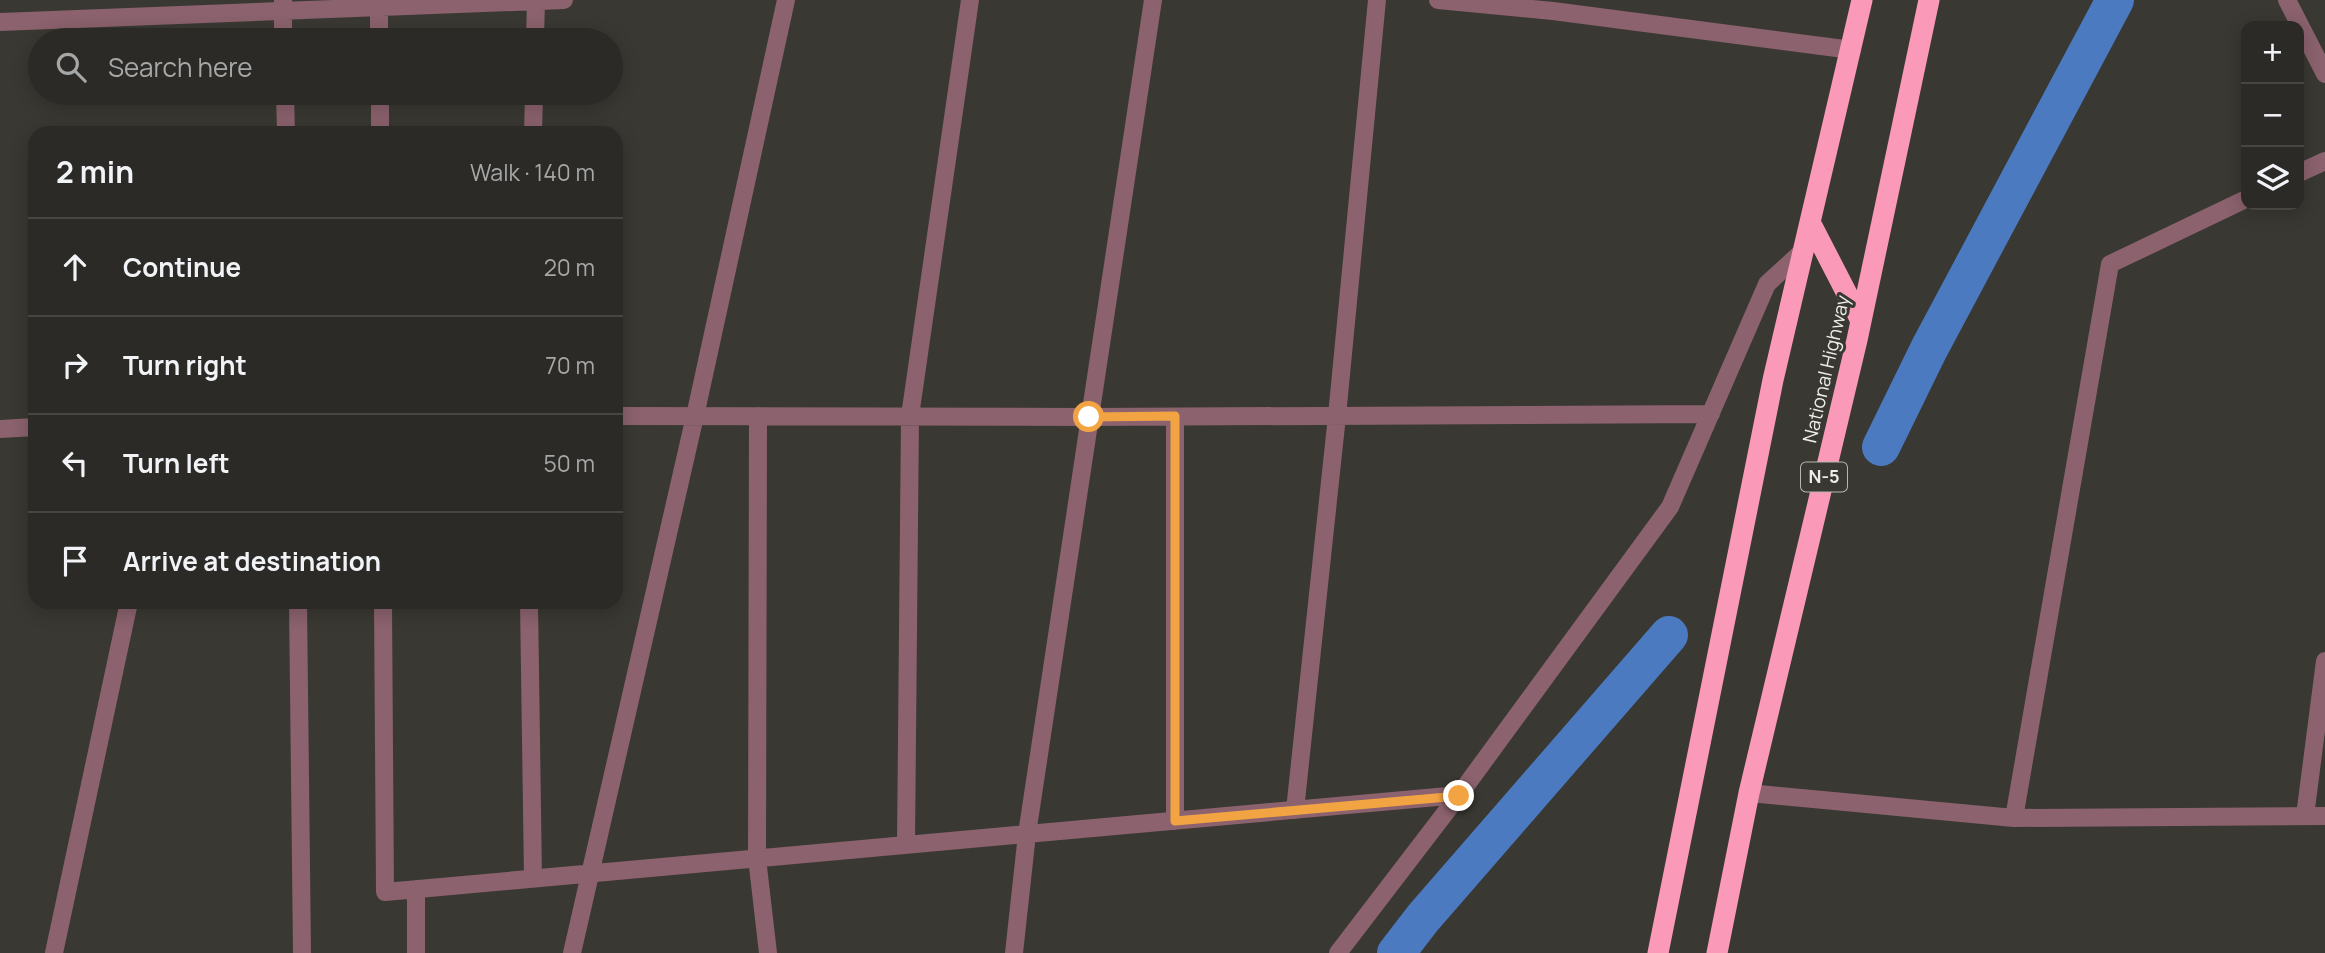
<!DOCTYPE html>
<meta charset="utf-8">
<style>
:root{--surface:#2b2a26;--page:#373632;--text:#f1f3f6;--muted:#a6a7a7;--line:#474643}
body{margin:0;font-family:Manrope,sans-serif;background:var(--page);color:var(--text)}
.controls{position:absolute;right:21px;top:21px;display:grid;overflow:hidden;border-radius:14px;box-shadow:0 4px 18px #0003}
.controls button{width:63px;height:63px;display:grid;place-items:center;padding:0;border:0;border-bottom:2px solid var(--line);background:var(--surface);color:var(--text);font:35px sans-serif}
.stop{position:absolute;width:21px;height:21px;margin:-16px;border:5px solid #f3a442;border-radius:50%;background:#fff}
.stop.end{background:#f3a442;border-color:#fff;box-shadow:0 2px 7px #0008}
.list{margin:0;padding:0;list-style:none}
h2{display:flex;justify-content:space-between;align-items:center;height:91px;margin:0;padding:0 28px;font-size:30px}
h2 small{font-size:23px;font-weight:400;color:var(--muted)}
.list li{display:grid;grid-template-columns:46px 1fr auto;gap:21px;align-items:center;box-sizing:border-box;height:98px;padding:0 28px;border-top:2px solid var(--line)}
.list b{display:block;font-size:26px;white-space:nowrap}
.list em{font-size:23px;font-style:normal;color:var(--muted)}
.icon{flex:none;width:38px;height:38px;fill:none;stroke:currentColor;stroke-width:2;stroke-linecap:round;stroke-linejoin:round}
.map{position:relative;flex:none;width:2325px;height:953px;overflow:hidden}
.search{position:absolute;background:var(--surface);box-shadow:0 4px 18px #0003;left:28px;top:28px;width:595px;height:77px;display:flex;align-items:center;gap:18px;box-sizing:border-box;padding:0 24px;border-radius:38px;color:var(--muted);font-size:26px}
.panel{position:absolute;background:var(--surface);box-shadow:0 4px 18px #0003;left:28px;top:126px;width:595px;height:483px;border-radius:21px}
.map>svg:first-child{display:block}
</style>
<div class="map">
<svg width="2325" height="953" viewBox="0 0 2325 953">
<rect width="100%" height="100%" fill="#393832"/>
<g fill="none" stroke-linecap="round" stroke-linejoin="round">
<path stroke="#4b7ac1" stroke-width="38" d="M 1881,447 L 1929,349 L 2115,0
M 1396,953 L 1423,918 L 1669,635"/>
<path stroke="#8b626e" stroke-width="18" d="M 283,0 L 283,40
M 379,0 L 379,40
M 1438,0 L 1553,11 L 1852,50
M 2287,0 L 2325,74
M 0,22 L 564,0
M 535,40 L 536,0
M 285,93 L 286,133
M 380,93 L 380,133
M 533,133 L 534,93
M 2299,173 L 2325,161
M 616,416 L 1089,417 L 1711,414
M 758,416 L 757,858 L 768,953
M 0,429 L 35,427
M 298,602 L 302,953
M 383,602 L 385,892 L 1459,795
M 529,602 L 533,878
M 1749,793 L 2014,818 L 2110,264 L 2246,199
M 1295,810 L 1337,416 L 1377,0
M 2305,816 L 2325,661
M 2014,818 L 2325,816
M 1175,821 L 1175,417
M 906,845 L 910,416 L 970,0
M 54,953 L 129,602
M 416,953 L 416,889
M 572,953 L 695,416 L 786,0
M 1014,953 L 1027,834 L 1153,0
M 1338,953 L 1459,795 L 1670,507 L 1767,284 L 1804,250"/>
<path stroke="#fb99b8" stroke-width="21" d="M 1810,222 L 1861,321
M 1658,953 L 1773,380 L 1862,0
M 1717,953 L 1749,793 L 1857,340 L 1929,0"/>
</g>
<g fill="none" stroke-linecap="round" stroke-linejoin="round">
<path stroke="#f3a442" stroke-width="9" d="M 1089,417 L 1175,416 L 1175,821 L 1459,796"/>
</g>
<g text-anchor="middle" stroke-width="6" stroke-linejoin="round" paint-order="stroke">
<rect fill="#393832" stroke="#b7b7b2" stroke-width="2" x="1801" y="462.5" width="46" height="29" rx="5"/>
<g font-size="18" font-weight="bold" fill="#edede9">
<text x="1824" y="483">N-5</text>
</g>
<g font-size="19" fill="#edede9" stroke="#393832">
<text transform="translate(1826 369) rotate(-77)" y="7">National Highway</text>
</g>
</g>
</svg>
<div class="controls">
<button>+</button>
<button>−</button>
<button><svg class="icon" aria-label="layers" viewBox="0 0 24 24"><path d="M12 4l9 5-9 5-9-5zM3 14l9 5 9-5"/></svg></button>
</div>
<div class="stop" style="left:1089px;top:417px"></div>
<div class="stop end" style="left:1459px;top:796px"></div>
<div class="search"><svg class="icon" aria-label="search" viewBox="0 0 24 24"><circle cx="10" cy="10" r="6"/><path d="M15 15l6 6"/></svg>Search here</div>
<section class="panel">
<h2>2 min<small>Walk · 140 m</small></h2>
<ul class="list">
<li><svg class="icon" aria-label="ahead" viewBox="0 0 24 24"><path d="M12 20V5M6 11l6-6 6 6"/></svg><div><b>Continue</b></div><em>20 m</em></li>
<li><svg class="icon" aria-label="right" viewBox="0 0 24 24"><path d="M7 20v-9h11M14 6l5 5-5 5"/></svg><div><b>Turn right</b></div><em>70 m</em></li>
<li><svg class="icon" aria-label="left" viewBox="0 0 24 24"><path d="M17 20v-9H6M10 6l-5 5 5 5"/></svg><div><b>Turn left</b></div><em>50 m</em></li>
<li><svg class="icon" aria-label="arrive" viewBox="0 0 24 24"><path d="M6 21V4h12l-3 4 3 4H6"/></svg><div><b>Arrive at destination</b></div></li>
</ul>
</section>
</div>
